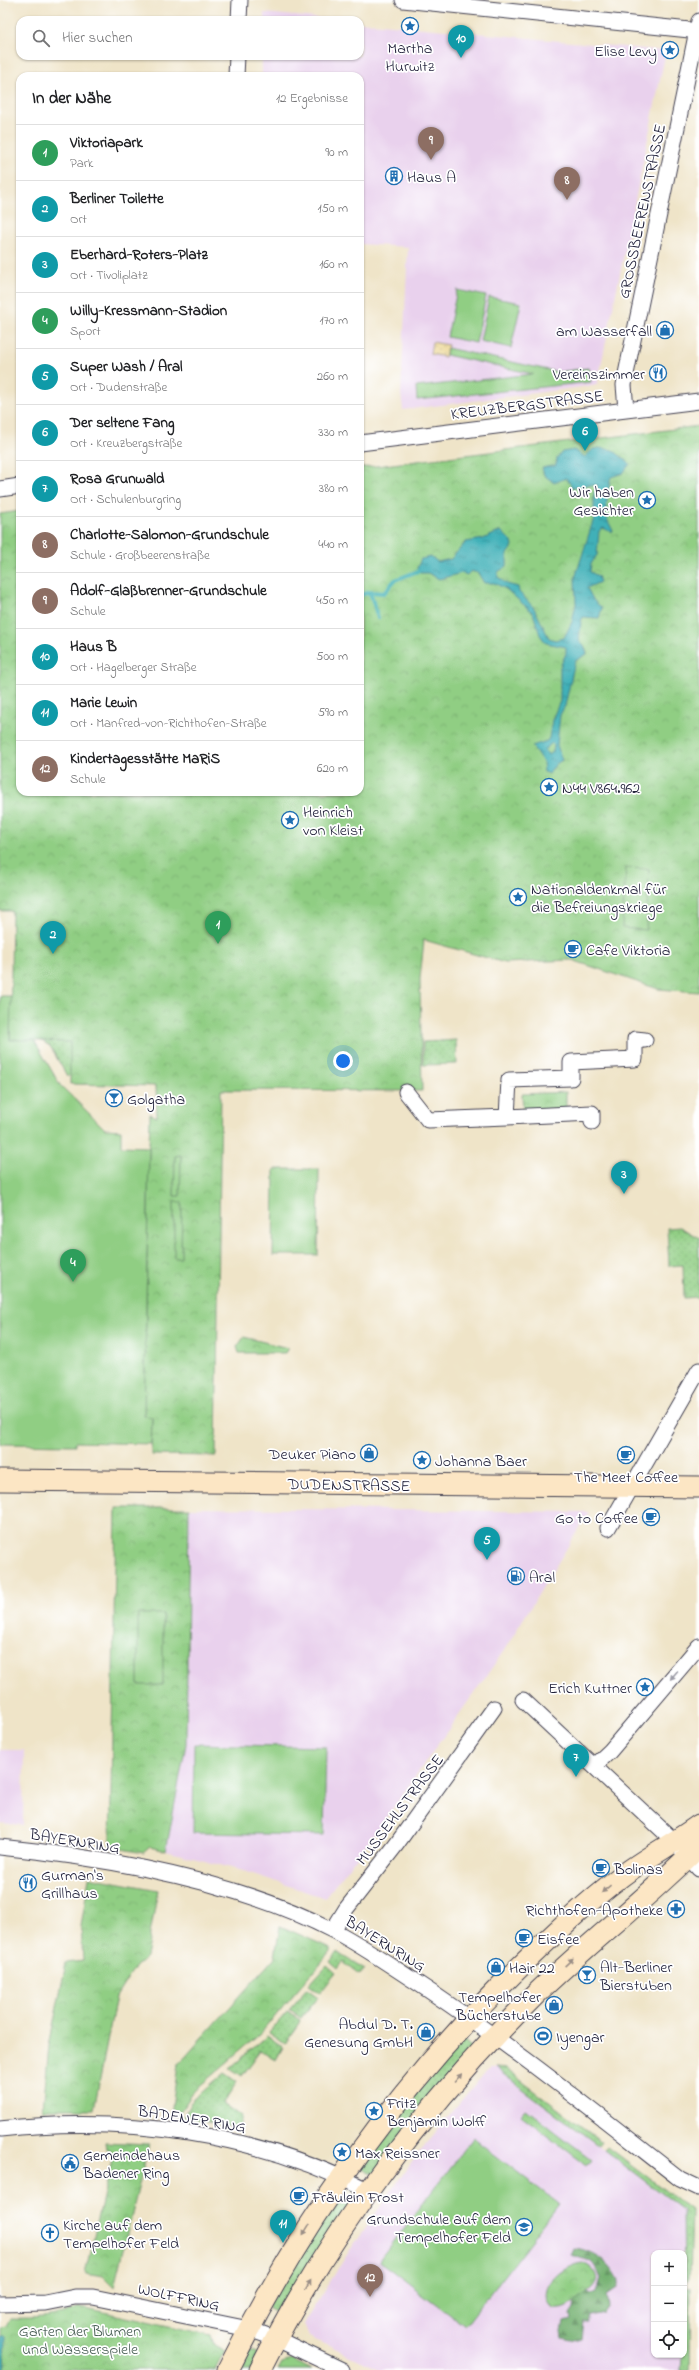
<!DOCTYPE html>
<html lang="de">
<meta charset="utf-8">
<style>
:root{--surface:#fff;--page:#f2f2f2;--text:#202124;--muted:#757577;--line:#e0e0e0;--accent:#111827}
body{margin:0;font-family:"Indie Flower",sans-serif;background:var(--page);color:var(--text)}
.controls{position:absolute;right:12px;bottom:12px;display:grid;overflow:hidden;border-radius:8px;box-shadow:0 1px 3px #0004}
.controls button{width:36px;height:36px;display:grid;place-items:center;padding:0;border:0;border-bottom:1px solid var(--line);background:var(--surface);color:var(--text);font:20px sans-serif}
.you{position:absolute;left:343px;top:1061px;width:14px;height:14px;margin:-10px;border:3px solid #fff;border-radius:50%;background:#1a73e8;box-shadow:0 0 0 6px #1a73e833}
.badge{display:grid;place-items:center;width:26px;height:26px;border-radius:50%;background:var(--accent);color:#fff;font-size:13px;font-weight:700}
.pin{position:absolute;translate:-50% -33px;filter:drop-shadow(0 1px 2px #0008)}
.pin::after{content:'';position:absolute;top:21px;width:14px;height:12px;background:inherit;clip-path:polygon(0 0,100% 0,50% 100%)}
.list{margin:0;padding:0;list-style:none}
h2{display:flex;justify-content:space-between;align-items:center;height:52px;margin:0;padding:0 16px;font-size:17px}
h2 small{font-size:13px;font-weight:400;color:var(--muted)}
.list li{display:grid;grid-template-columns:26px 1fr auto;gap:12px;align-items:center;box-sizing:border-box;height:56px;padding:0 16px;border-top:1px solid var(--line)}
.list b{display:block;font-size:15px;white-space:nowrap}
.list p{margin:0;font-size:13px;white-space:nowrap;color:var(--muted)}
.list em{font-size:13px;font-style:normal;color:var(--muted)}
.icon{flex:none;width:22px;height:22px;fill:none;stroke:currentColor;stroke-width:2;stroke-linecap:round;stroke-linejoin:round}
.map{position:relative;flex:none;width:699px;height:2370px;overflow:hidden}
.search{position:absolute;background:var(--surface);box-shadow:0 1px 3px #0004;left:16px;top:16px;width:348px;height:44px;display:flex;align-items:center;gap:10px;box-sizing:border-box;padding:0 14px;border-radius:12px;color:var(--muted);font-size:15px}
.panel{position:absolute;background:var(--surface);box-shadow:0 1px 3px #0004;left:16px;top:72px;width:348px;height:724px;border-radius:12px}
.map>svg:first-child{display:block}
</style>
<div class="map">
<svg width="699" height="2370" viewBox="0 0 699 2370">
<defs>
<pattern id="grass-dots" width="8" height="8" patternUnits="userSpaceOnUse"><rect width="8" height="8" fill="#90ce83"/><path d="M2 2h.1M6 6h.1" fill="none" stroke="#7cb172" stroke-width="1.8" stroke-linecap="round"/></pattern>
<pattern id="forest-firs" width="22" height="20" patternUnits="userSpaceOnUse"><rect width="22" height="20" fill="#74b171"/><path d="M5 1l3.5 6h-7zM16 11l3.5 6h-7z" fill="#5f905e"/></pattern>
<pattern id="sand-dots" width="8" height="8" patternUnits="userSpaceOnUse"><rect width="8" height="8" fill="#eeda9e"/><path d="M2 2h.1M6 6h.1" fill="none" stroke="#ccbb89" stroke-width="1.8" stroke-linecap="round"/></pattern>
<pattern id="park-crowns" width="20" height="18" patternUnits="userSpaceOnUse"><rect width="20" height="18" fill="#90ce83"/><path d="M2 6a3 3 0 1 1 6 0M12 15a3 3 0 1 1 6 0" fill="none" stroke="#7cb172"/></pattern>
<pattern id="water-ripples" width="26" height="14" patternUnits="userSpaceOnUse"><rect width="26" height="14" fill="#3fb0b8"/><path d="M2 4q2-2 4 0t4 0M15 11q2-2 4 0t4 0" fill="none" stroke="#348f97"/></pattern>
</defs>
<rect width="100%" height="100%" fill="#fff"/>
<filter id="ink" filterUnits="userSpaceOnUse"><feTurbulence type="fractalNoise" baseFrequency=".025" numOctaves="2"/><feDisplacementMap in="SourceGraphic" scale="8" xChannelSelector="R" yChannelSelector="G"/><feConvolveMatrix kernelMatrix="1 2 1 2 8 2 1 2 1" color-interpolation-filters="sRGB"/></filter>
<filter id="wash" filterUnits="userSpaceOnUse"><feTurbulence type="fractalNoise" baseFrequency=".012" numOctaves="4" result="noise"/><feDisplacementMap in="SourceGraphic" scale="16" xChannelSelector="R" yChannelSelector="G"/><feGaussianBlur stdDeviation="0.9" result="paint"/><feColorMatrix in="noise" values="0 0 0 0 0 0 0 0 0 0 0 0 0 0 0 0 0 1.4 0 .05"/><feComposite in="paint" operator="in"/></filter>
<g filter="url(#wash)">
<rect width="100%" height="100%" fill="#efe4c8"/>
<path fill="#e9d1ed" d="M 264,13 L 316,18 L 340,20 L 264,20 Z
M 360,22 L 666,51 L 597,385 L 403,410 L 401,394 L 408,247 L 360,244 L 360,76 L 262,76 L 262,56 L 360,56 Z
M 189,1508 L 589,1512 L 503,1652 L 379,1828 L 325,1898 L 247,1872 L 166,1851 L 186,1744 Z
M 0,1750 L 24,1750 L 23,1825 L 0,1823 Z
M 489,2068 L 495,2068 L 683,2210 L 683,2253 L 654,2253 L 654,2355 L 682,2355 L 681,2370 L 380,2370 L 309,2337 L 304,2323 L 350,2250 L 415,2157 Z"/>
<path fill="url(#grass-dots)" stroke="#59785f" d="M 37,1025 L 73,1043 L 73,1075 L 67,1076 L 50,1046 L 40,1040 Z
M 456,1040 L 457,1064 L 423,1065 L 423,1042 Z
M 680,1227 L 699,1238 L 699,1297 L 684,1298 L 683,1265 L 669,1266 L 667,1228 Z
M 337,1952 L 365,1969 L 360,1975 L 343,1962 L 338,1969 L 330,1962 Z
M 327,1965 L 336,1973 L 320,1993 L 309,1985 Z
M 307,1989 L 318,1997 L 301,2018 L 289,2010 Z
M 287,2012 L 300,2020 L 300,2023 L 285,2044 L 269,2033 Z
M 267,2036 L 283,2047 L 276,2060 L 261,2050 L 242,2076 L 230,2068 Z
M 461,2038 L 474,2050 L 373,2175 L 358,2165 Z
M 495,2068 L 506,2069 L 515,2076 L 602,2142 L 599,2146 Z
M 224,2073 L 237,2082 L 223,2103 L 241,2116 L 238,2128 L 183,2117 L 191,2102 Z
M 608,2147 L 691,2210 L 689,2281 L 684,2281 L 683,2210 L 605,2151 Z
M 337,2194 L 352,2204 L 283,2316 L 267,2307 Z
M 684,2287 L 691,2288 L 690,2370 L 681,2370 L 682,2355 L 684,2355 Z
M 246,2348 L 260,2355 L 252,2370 L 234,2370 Z"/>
<path fill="url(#forest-firs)" stroke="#4b6a56" d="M 574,2248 C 594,2250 610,2263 619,2281 L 617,2289 L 607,2296 L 609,2306 L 604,2313 L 591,2316 L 589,2323 L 584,2323 L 582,2338 L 571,2341 L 563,2339 L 562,2332 L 564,2322 L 571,2320 L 570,2314 L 574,2308 L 575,2298 L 583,2292 L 591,2294 L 596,2292 L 600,2278 C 592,2256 589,2262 571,2255 Z"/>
<path fill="url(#sand-dots)" stroke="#887e6c" d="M 432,342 L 448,345 L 445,357 L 430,354 Z"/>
<path fill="url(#park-crowns)" stroke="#59785f" d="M 699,426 L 699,992 L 658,989 L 572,960 L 505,963 L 424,940 L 420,979 L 422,1091 L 221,1090 L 216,1456 L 151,1455 L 152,1417 L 144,1417 L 149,1147 L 150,1114 L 157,1117 L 156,1086 L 70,1084 L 70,1042 L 10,1040 L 12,911 L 0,911 L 0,514 L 20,511 L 20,792 L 360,792 L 360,468 Z
M 566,1092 L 566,1110 L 523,1112 L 522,1094 Z
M 244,1337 L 288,1348 L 285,1353 L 239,1353 L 237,1347 Z
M 116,1508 L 189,1508 L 186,1744 L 166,1851 L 151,1847 L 144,1853 L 110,1847 Z
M 89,1877 L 158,1890 L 146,1957 L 131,1973 L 116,1997 L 94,2109 L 43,2109 L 49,2046 L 66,1963 L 83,1961 L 81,1926 Z
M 280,1926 L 330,1948 L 330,1952 L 260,2034 L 195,2090 L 177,2116 L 171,2115 L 178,2065 L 275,1957 Z
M 105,2142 L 149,2144 L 114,2287 L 103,2276 L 85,2273 L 113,2155 L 111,2150 L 106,2149 Z
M 583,2263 C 602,2272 600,2284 584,2294 C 573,2301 567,2310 553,2308 C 532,2290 564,2264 583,2263 Z
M 80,2307 L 211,2335 L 214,2345 L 225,2351 L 215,2370 L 0,2370 L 0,2327 L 6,2326 L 10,2318 C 35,2319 56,2317 80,2307 Z
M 292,2360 L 312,2370 L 278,2370 L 282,2363 Z"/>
<path fill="#90ce83" stroke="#59785f" d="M 457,290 L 486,296 L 476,343 L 447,337 Z
M 489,297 L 521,303 L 511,348 L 480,341 Z
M 447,348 L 558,372 L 589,368 L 591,382 L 417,400 L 416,387 L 533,374 L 446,355 Z
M 626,868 L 649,869 L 646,930 L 622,928 Z
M 0,996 L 11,996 L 10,1040 L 34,1040 L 60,1085 L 105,1129 L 121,1130 L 121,1146 L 149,1147 L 144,1416 L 152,1417 L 151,1444 L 75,1442 L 75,1445 L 0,1444 Z
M 181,1155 L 180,1196 L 174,1196 L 175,1156 Z
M 274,1169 L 319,1169 L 318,1255 L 273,1255 Z
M 174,1202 L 182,1202 L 181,1258 L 174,1258 Z
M 138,1614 L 163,1614 L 163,1685 L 138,1685 Z
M 194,1744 L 326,1747 L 324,1835 L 193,1833 Z
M 526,2109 L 591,2159 L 586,2165 L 521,2115 Z
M 473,2138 L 559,2204 L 465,2326 L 379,2261 Z"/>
<path fill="url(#water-ripples)" stroke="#30697a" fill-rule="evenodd" d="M 599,448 L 613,450 L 630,464 L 623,473 L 611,477 L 610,480 L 605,515 L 613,531 L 611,532 L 603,528 L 599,531 L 597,555 L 591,564 L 590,572 L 598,576 L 600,582 L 587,588 L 594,601 L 602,608 L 599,618 L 583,617 L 581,621 L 579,641 L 584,645 L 587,654 L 575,661 L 565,706 L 560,715 L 557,745 L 562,760 L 556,764 L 548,774 L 544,772 L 543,762 L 532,746 L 547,741 L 549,738 L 552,720 L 560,701 L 560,667 L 566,653 L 566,647 L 546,643 L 540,635 L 533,613 L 506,589 L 494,583 L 484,583 L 478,573 L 471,571 L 467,575 L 462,573 L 439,579 L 428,573 L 420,573 L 417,568 L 421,559 L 431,557 L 438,562 L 451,559 L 466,542 L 483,539 L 501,531 L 512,542 L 513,546 L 507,554 L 507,566 L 498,572 L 498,577 L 507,584 L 518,587 L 519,592 L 534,608 L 549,638 L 555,640 L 564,638 L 572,622 L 576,604 L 575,578 L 594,518 L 594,493 L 598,485 L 587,485 L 573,488 L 566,478 L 554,483 L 544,475 L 542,468 L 556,465 L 557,458 L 562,452 L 574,450 L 585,457 L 593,449 ZM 552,743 L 554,745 L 553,752 L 549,755 L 544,750 Z
M 0,2337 L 5,2337 L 4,2370 L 0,2370 Z"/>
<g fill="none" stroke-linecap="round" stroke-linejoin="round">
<path stroke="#3fb0b8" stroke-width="4" d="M 370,592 L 378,618
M 360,595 L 370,592 L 384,593 L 395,580 L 418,571"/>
</g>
</g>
<g filter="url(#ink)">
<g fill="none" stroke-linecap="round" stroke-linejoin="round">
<g stroke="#413f50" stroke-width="17">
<path id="street" d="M 403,0 L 699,31
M 239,20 L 240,0
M 236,76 L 237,56
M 626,410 L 624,385 L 626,374 L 699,21
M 360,443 L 699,401
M 0,489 L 20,486
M 406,1092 L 428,1120 L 507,1117
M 592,1122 L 592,1113 L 507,1117 L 509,1080 L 571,1078 L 571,1062 L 635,1059 L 635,1039 L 645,1040
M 608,1528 L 699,1370
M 523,1700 L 674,1841 L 699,1869
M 594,1766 L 610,1751 L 699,1646
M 0,1847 C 107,1858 238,1881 334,1931 C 361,1945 387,1963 413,1980 C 506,2041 593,2111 680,2179 L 699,2188
M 333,1930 L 346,1909 L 396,1845 L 494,1708
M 0,2129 C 125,2115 257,2133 369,2191
M 0,2304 L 45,2303 L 75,2297 L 93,2297 L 249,2329 L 277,2339 L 342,2370"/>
</g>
<g stroke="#413f50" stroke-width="23">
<path id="secondary" d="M 0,1480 L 699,1487
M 228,2370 C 304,2217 405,2077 529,1958 C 558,1930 587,1902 619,1878 C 645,1858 673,1844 699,1825
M 260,2370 C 329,2232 426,2103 535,1995 C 588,1943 647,1899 699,1846"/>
</g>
<use href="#street" stroke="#fff" stroke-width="15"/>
<use href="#secondary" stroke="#fce6c4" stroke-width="21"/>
</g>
<defs><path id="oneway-solid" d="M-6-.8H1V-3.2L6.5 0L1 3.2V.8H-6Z"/></defs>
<use fill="#9c9ca7" href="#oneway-solid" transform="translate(674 1675) rotate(130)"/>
<g fill="#9a8e86">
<use href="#oneway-solid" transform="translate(606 1889) rotate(140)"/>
<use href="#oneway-solid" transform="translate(569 1962) rotate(-43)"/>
<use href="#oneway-solid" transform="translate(458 2078) rotate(-49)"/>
<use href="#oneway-solid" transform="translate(306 2230) rotate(122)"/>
<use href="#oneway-solid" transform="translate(308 2285) rotate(-59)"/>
</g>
</g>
<defs>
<g id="sight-ring" transform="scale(0.9)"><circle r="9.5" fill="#fff" stroke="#1f6fb2" stroke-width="1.5"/><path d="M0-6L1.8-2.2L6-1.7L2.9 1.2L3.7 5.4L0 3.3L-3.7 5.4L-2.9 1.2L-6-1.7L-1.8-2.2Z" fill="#1f6fb2"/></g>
<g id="building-ring" transform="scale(0.9)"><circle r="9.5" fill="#fff" stroke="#1f6fb2" stroke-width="1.5"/><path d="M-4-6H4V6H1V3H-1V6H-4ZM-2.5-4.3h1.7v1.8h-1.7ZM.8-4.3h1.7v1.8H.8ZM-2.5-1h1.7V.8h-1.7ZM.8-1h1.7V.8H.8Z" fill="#1f6fb2"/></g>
<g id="shop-ring" transform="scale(0.9)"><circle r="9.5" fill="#fff" stroke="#1f6fb2" stroke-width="1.5"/><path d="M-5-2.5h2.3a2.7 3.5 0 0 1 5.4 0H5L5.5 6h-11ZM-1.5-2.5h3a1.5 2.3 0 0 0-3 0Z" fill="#1f6fb2"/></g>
<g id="restaurant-ring" transform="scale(0.9)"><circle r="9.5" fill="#fff" stroke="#1f6fb2" stroke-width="1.5"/><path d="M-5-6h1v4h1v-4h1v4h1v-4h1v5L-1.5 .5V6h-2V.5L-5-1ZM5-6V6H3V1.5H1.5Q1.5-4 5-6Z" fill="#1f6fb2"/></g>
<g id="cafe-ring" transform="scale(0.9)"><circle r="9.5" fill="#fff" stroke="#1f6fb2" stroke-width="1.5"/><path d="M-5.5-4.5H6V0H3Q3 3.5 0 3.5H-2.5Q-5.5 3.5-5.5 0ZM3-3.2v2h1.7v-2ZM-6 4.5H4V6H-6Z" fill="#1f6fb2"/></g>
<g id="bar-ring" transform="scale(0.9)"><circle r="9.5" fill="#fff" stroke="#1f6fb2" stroke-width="1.5"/><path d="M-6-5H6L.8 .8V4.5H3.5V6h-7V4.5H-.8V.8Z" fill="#1f6fb2"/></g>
<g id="fuel-ring" transform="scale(0.9)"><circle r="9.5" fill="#fff" stroke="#1f6fb2" stroke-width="1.5"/><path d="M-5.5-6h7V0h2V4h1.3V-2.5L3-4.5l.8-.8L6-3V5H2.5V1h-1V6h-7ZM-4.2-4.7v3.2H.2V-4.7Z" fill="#1f6fb2"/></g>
<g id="pharmacy-ring" transform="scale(0.9)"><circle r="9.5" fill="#fff" stroke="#1f6fb2" stroke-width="1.5"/><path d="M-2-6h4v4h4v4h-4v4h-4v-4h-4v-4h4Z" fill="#1f6fb2"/></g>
<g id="stadium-ring" transform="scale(0.9)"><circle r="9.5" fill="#fff" stroke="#1f6fb2" stroke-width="1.5"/><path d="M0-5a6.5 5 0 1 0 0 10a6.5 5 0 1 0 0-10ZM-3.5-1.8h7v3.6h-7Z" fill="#1f6fb2"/></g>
<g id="civic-ring" transform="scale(0.9)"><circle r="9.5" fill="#fff" stroke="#1f6fb2" stroke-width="1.5"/><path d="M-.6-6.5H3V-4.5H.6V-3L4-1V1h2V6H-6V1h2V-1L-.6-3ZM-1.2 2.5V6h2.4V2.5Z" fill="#1f6fb2"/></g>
<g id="school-ring" transform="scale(0.9)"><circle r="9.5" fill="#fff" stroke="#1f6fb2" stroke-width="1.5"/><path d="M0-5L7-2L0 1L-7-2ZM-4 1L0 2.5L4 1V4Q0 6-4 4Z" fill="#1f6fb2"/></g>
<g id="church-ring" transform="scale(0.9)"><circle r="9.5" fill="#fff" stroke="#1f6fb2" stroke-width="1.5"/><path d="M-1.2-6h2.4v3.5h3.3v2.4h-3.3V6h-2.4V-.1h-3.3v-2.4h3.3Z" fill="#1f6fb2"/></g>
</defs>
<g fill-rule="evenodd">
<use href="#sight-ring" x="410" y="26"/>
<use href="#sight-ring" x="670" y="50"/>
<use href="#building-ring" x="394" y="176"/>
<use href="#shop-ring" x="665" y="330"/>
<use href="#restaurant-ring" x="658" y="373"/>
<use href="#sight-ring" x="647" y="500"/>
<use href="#sight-ring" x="549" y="787"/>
<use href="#sight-ring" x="290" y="820"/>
<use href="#sight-ring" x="518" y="897"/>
<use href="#cafe-ring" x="573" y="949"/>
<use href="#bar-ring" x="114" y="1098"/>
<use href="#shop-ring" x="369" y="1453"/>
<use href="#cafe-ring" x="626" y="1455"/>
<use href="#sight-ring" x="422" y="1460"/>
<use href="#cafe-ring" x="651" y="1517"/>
<use href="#fuel-ring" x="516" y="1576"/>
<use href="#sight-ring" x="645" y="1687"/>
<use href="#cafe-ring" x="601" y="1868"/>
<use href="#restaurant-ring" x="28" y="1883"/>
<use href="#pharmacy-ring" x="676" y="1909"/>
<use href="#cafe-ring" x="524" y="1938"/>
<use href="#shop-ring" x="496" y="1967"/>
<use href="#bar-ring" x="587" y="1975"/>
<use href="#shop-ring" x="554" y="2005"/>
<use href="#shop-ring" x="426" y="2032"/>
<use href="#stadium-ring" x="543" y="2036"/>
<use href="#sight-ring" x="374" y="2111"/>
<use href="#sight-ring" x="342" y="2152"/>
<use href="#civic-ring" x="70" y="2163"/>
<use href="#cafe-ring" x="299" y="2196"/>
<use href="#school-ring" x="524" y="2227"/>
<use href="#church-ring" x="50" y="2233"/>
</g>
<g text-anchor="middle" stroke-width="3.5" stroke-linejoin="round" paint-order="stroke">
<g font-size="16" fill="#22223b" stroke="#fff" text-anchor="start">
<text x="410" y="53" text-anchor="middle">Martha<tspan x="410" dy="18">Hurwitz</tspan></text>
<text x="657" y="56" text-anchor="end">Elise Levy</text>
<text x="407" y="182">Haus A</text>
<text x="652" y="336" text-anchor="end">am Wasserfall</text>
<text x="645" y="379" text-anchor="end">Vereinszimmer</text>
<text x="634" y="497" text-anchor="end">Wir haben<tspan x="634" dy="18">Gesichter</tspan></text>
<text x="562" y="793">N44 V864.962</text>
<text x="303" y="817">Heinrich<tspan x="303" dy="18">von Kleist</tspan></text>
<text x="531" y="894">Nationaldenkmal für<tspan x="531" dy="18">die Befreiungskriege</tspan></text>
<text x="586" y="955">Cafe Viktoria</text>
<text x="127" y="1104">Golgatha</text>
<text x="356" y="1459" text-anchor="end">Deuker Piano</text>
<text x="435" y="1466">Johanna Baer</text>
<text x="626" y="1482" text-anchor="middle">The Meet Coffee</text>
<text x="638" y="1523" text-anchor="end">Go to Coffee</text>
<text x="529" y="1582">Aral</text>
<text x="632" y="1693" text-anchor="end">Erich Kuttner</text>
<text x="614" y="1874">Bolinas</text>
<text x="41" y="1880">Gurman's<tspan x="41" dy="18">Grillhaus</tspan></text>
<text x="663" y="1915" text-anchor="end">Richthofen-Apotheke</text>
<text x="537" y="1944">Eisfee</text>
<text x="600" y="1972">Alt-Berliner<tspan x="600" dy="18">Bierstuben</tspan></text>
<text x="509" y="1973">Hair 22</text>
<text x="541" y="2002" text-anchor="end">Tempelhofer<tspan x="541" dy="18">Bücherstube</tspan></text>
<text x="413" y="2029" text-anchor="end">Abdul D. T.<tspan x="413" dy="18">Genesung GmbH</tspan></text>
<text x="556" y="2042">Iyengar</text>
<text x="387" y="2108">Fritz<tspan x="387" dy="18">Benjamin Wolff</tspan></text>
<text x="355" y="2158">Max Reissner</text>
<text x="83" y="2160">Gemeindehaus<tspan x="83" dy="18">Badener Ring</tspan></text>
<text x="312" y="2202">Fräulein Frost</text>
<text x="511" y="2224" text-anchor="end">Grundschule auf dem<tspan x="511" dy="18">Tempelhofer Feld</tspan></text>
<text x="63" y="2230">Kirche auf dem<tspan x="63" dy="18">Tempelhofer Feld</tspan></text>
</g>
<g font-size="16" fill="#22223b" stroke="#fff">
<text transform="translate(641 211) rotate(-78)" y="6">GROSSBEERENSTRASSE</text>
<text transform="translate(527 404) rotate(-7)" y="6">KREUZBERGSTRASSE</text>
<text transform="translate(349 1484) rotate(1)" y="6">DUDENSTRASSE</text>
<text transform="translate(399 1809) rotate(-53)" y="6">MUSSEHLSTRASSE</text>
<text transform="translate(75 1840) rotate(9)" y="6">BAYERNRING</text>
<text transform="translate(386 1943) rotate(32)" y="6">BAYERNRING</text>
<text transform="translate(192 2118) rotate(9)" y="6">BADENER RING</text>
<text transform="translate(179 2296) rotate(12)" y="6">WOLFFRING</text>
</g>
<g font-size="16" fill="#485e54" stroke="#fff">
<text x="80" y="2336">Garten der Blumen<tspan x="80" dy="18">und Wasserspiele</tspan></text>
</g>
</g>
</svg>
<div class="controls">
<button>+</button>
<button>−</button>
<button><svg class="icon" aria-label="locate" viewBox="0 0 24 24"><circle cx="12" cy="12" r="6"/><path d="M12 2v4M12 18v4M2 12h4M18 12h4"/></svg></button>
</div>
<div class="you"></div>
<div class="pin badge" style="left:218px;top:944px;background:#2e9e5b">1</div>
<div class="pin badge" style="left:53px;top:954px;background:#0f9aa8">2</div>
<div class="pin badge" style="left:624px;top:1194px;background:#0f9aa8">3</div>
<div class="pin badge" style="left:73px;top:1282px;background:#2e9e5b">4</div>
<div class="pin badge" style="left:487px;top:1560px;background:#0f9aa8">5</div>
<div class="pin badge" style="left:585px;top:451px;background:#0f9aa8">6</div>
<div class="pin badge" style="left:576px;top:1777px;background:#0f9aa8">7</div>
<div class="pin badge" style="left:567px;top:200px;background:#8d6e63">8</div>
<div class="pin badge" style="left:431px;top:160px;background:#8d6e63">9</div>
<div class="pin badge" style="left:461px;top:58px;background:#0f9aa8">10</div>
<div class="pin badge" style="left:283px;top:2243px;background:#0f9aa8">11</div>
<div class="pin badge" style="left:370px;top:2297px;background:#8d6e63">12</div>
<div class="search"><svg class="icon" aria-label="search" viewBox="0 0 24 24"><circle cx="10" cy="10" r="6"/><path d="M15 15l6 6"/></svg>Hier suchen</div>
<section class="panel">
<h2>In der Nähe<small>12 Ergebnisse</small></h2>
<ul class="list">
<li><span class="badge" style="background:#2e9e5b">1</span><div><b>Viktoriapark</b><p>Park</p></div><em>90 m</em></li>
<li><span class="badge" style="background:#0f9aa8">2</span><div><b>Berliner Toilette</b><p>Ort</p></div><em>150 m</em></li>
<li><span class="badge" style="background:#0f9aa8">3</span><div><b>Eberhard-Roters-Platz</b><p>Ort · Tivoliplatz</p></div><em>160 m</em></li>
<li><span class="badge" style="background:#2e9e5b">4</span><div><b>Willy-Kressmann-Stadion</b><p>Sport</p></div><em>170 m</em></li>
<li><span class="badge" style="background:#0f9aa8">5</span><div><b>Super Wash / Aral</b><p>Ort · Dudenstraße</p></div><em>260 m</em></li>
<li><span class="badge" style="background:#0f9aa8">6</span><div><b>Der seltene Fang</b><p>Ort · Kreuzbergstraße</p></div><em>330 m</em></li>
<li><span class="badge" style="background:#0f9aa8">7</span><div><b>Rosa Grunwald</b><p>Ort · Schulenburgring</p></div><em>380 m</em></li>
<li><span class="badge" style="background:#8d6e63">8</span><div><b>Charlotte-Salomon-Grundschule</b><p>Schule · Großbeerenstraße</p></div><em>440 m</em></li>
<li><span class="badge" style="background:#8d6e63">9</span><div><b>Adolf-Glaßbrenner-Grundschule</b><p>Schule</p></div><em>450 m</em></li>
<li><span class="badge" style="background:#0f9aa8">10</span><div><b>Haus B</b><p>Ort · Hagelberger Straße</p></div><em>500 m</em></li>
<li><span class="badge" style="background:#0f9aa8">11</span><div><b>Marie Lewin</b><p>Ort · Manfred-von-Richthofen-Straße</p></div><em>590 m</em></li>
<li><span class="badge" style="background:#8d6e63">12</span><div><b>Kindertagesstätte MaRiS</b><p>Schule</p></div><em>620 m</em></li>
</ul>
</section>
</div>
